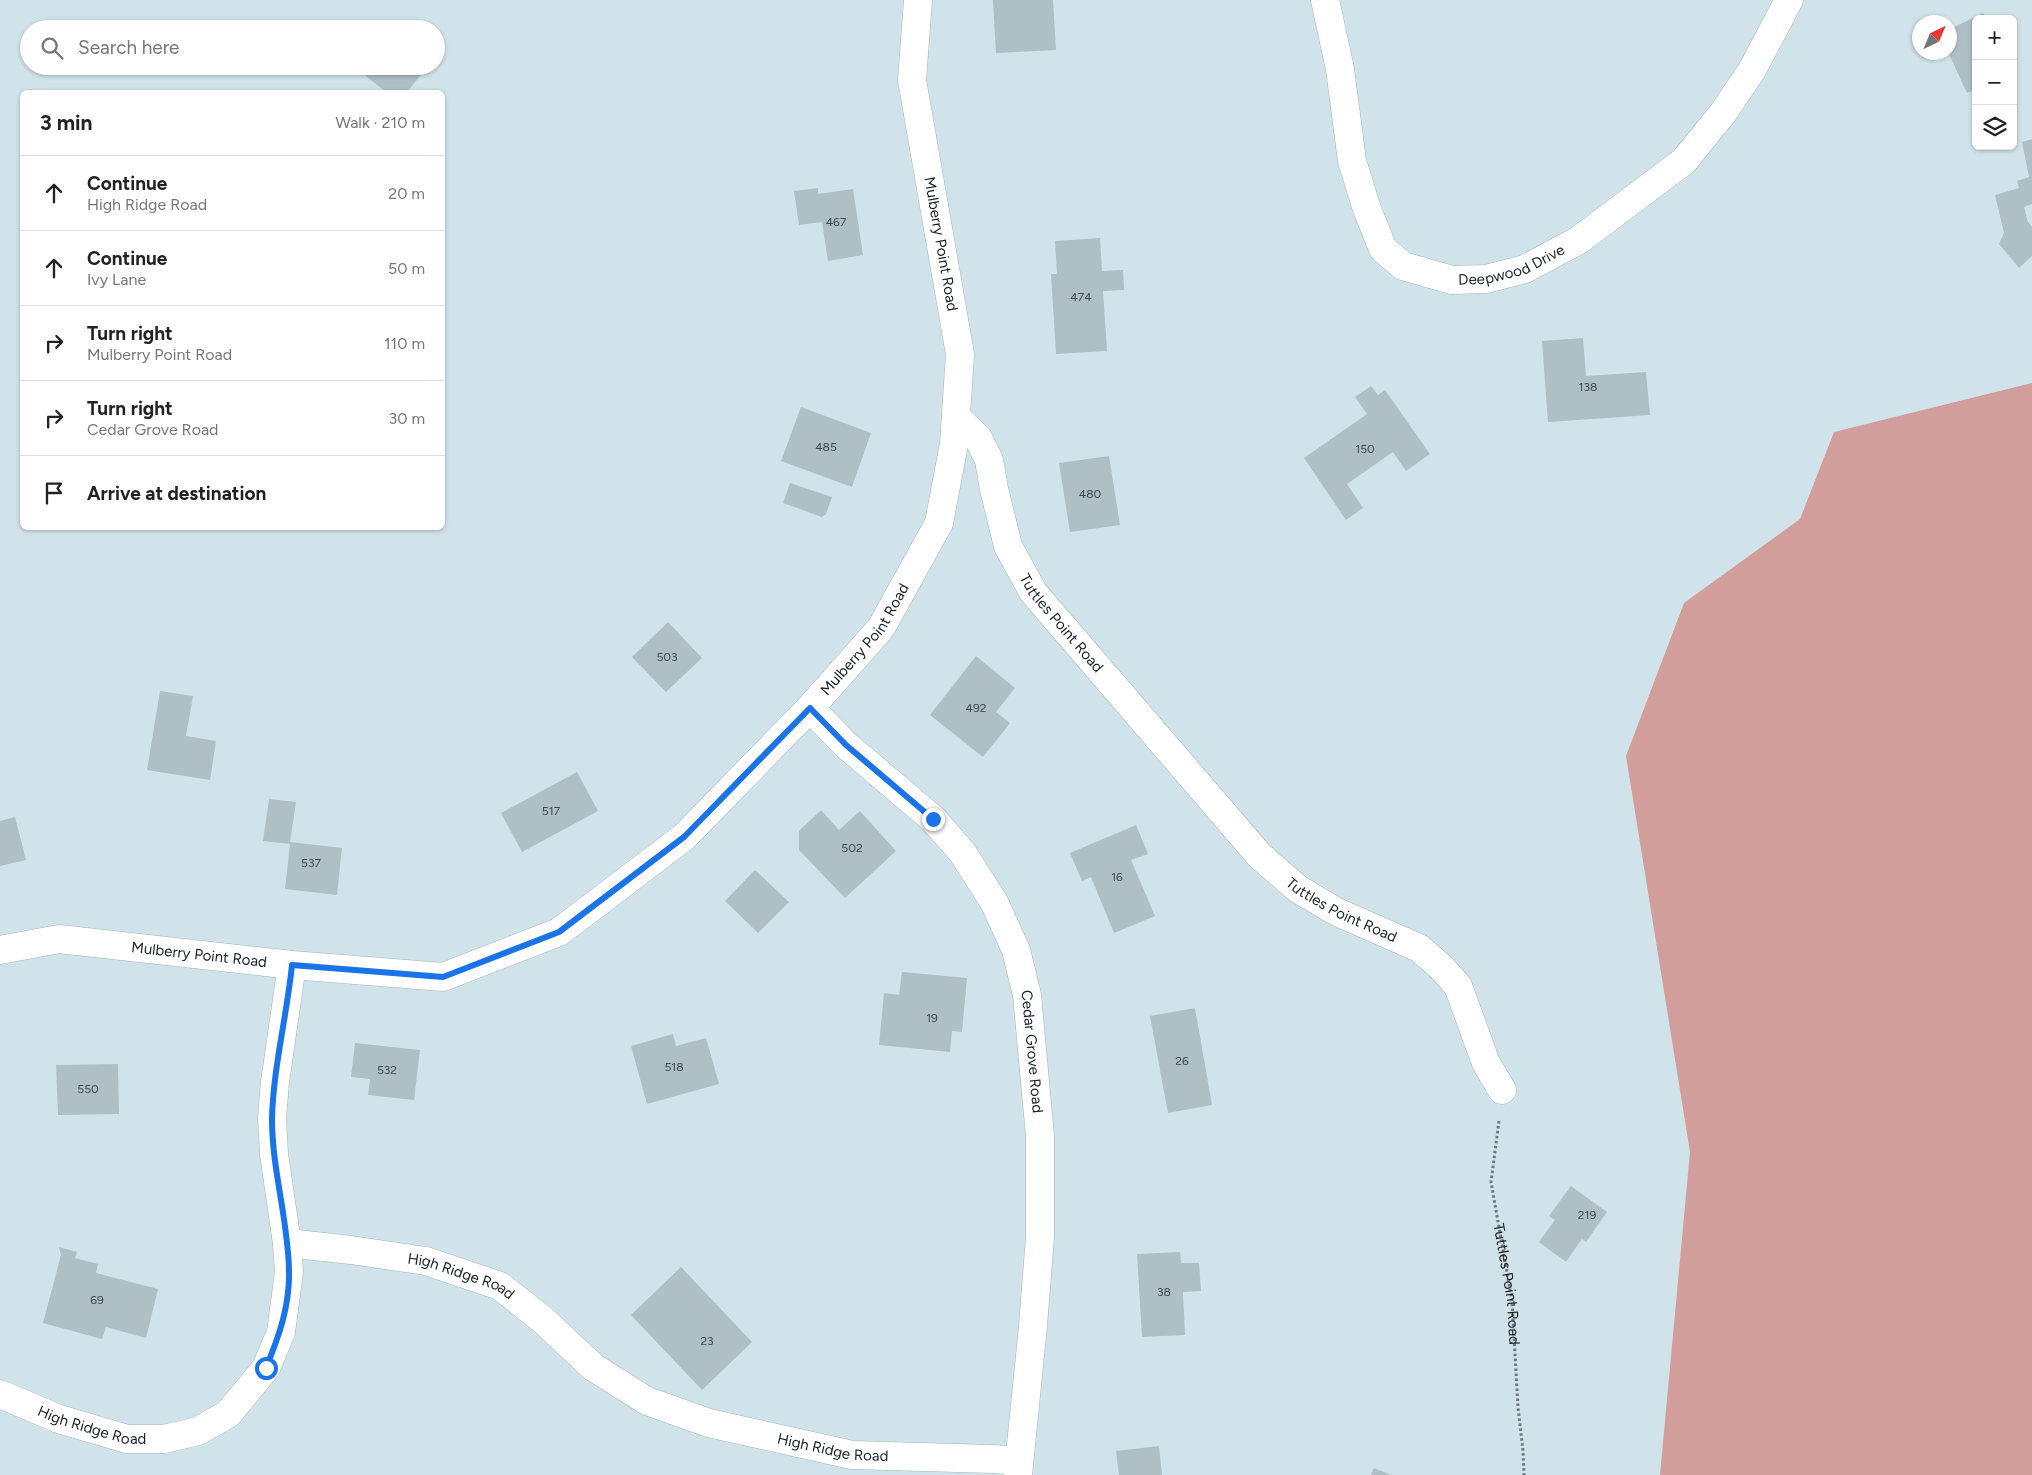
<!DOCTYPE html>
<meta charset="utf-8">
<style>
:root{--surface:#fff;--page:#f2f2f2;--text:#222;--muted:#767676;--line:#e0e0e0}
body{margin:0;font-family:Figtree,sans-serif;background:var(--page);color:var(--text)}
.controls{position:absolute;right:15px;top:15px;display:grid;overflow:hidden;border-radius:8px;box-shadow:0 1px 4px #0004}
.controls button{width:45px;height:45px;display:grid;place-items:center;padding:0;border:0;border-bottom:1px solid var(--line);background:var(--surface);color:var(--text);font:25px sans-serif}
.compass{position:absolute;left:1912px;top:15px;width:45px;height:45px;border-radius:50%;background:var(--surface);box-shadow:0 1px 4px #0004;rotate:44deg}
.stop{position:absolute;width:15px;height:15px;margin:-11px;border:4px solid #1a73e8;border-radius:50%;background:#fff}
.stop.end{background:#1a73e8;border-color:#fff;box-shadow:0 1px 5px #0008}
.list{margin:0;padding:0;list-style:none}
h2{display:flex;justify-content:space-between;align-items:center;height:65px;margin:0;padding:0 20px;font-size:21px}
h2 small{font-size:16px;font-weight:400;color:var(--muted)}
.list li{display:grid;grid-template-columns:32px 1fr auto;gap:15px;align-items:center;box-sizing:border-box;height:75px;padding:0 20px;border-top:1px solid var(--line)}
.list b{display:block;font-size:19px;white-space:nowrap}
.list p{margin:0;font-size:16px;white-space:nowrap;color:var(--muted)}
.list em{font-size:16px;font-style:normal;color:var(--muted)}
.icon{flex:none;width:28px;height:28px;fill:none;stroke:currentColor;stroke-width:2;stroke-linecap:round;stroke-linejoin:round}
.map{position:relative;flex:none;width:2032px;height:1475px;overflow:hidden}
.search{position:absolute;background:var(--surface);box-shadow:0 1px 4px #0004;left:20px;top:20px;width:425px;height:55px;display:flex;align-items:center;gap:12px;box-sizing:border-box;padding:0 18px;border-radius:28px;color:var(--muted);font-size:19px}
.panel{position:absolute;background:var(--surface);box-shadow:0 1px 4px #0004;left:20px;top:90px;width:425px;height:440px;border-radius:8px}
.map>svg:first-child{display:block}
</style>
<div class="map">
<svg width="2032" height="1475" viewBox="0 0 2032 1475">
<rect width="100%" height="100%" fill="#d1e3ea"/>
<path fill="#d29e9b" d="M 2032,383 L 2032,1475 L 1660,1475 L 1690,1152 L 1626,756 L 1684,603 L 1800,519 L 1834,432 Z"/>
<path fill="#aebfc6" d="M 993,0 L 1053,0 L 1056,50 L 996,53 Z
M 1983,13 L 1986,19 L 1976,19 L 1976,89 L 1967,93 L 1948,52 L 1950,52 L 1950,29 Z
M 401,23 L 409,29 L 397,29 Z
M 367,66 L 428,66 L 407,92 L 386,92 L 362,73 Z
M 2032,139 L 2032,204 L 2024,207 L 2028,222 L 2032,227 L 2032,256 L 2019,268 L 1999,244 L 2004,233 L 1995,195 L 2019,188 L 2017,181 L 2029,177 L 2022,142 Z
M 818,188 L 818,194 L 853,189 L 863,255 L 828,261 L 822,222 L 799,225 L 794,191 Z
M 1100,238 L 1102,271 L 1123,270 L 1124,290 L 1103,291 L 1107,351 L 1056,354 L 1051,274 L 1057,274 L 1055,241 Z
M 1583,338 L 1586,376 L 1646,372 L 1650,415 L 1548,422 L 1542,341 Z
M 1371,386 L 1378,395 L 1385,390 L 1430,454 L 1406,471 L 1393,452 L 1347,484 L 1363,508 L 1346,520 L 1304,458 L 1367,414 L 1355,397 Z
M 801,407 L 871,433 L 852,487 L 781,461 Z
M 1109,456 L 1120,525 L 1070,532 L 1059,463 Z
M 790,483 L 832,497 L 826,514 L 822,517 L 783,503 Z
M 668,622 L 702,658 L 666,692 L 632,657 Z
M 976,656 L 1015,688 L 996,712 L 1010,723 L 983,757 L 930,715 Z
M 160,691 L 193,696 L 186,736 L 216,741 L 210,780 L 147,770 Z
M 577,772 L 598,811 L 522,852 L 501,813 Z
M 269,799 L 296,802 L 290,842 L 342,848 L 337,895 L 285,889 L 290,844 L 263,841 Z
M 821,810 L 839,830 L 860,811 L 896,851 L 845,898 L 799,850 L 799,831 Z
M 15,817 L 26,860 L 0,866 L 0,821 Z
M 1136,825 L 1148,854 L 1131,860 L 1155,916 L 1114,933 L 1091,877 L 1082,881 L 1070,853 Z
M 755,870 L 789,902 L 758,933 L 725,901 Z
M 902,972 L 967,978 L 962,1032 L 952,1031 L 950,1052 L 879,1045 L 884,993 L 899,995 Z
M 1195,1008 L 1212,1105 L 1168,1113 L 1150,1016 Z
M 673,1034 L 676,1046 L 706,1038 L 719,1084 L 647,1104 L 631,1046 Z
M 355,1043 L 420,1050 L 414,1100 L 368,1095 L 370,1079 L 351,1077 Z
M 118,1064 L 119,1114 L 58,1115 L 56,1065 Z
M 1571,1186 L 1607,1212 L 1586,1242 L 1582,1239 L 1566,1262 L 1539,1242 L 1555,1220 L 1549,1216 Z
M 59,1247 L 77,1252 L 75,1258 L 98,1264 L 96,1273 L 158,1289 L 146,1338 L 106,1327 L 102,1339 L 43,1323 L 61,1255 Z
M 1180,1252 L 1181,1263 L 1199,1263 L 1201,1291 L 1183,1292 L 1185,1335 L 1142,1337 L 1137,1254 Z
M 681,1267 L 752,1342 L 702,1390 L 631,1315 Z
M 1159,1446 L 1162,1475 L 1119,1475 L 1116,1451 Z
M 1374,1468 L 1391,1475 L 1371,1475 Z"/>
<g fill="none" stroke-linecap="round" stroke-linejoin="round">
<g stroke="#a3b4ba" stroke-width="29">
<g id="street">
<path id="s2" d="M 1325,0 L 1340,69 L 1352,161 L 1367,209 L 1383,249 L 1403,266 L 1452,280 L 1486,279 L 1525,269 L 1579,240 L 1684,161 L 1723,113 L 1752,70 L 1789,0"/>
<path id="s3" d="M 957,418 L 978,438 L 989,460 L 994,489 L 1008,546 L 1033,592 L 1259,855 L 1298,889 L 1337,912 L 1419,948 L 1441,967 L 1458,986 L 1486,1063 L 1502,1090"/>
<path id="s4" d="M 810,708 L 846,745 L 933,819 L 962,852 L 994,902 L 1016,950 L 1027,995 L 1040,1136 L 1040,1237 L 1033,1326 L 1018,1475"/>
<path id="s5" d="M 0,950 L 59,939 L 292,965 L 443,977 L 559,932 L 684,837 L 810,708 L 881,628 L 939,523 L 954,444 L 960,354 L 912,80 L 918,0"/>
<path id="s6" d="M 287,1243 L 351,1250 L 426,1261 L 500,1286 L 543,1320 L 593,1367 L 647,1401 L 709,1423 L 852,1455 L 993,1459 L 1018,1461"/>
<path id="s7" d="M 0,1394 L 59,1419 L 127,1439 L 164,1439 L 198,1431 L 228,1414 L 266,1368 L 281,1332 L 289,1272 L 287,1243 L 274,1154 L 272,1118 L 275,1082 L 292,965"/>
</g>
</g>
<path stroke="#6c777c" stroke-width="3" stroke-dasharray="2.5 2.5" stroke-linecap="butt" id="s1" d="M 1499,1121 L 1491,1182 L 1512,1301 L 1518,1407 L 1523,1451 L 1524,1475"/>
<use href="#street" stroke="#fff" stroke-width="28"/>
</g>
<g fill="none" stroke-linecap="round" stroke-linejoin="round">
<path stroke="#1a73e8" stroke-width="6" d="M 266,1368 C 279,1336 290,1306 289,1270 C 288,1219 272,1170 272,1119 C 273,1069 287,1015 292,965 L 443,977 L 559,932 L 684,837 L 810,708 L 846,745 L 933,819"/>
</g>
<g text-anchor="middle" stroke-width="4.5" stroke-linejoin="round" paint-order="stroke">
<g font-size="12" fill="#3e474b">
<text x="836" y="226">467</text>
<text x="1081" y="301">474</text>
<text x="1588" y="391">138</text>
<text x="826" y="451">485</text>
<text x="1365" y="453">150</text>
<text x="1090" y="498">480</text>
<text x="667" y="661">503</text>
<text x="976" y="712">492</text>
<text x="551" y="815">517</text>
<text x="852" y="852">502</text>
<text x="311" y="867">537</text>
<text x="1117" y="881">16</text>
<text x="932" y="1022">19</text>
<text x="1182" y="1065">26</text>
<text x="674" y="1071">518</text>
<text x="387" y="1074">532</text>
<text x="88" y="1093">550</text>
<text x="1587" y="1219">219</text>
<text x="1164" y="1296">38</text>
<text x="97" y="1304">69</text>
<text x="707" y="1345">23</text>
</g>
<g font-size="15" fill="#191f22" stroke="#fff">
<text transform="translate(941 244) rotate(80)" y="5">Mulberry Point Road</text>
<text dy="5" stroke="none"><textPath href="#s2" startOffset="396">Deepwood Drive</textPath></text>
<text dy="5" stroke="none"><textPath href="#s3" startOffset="236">Tuttles Point Road</textPath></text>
<text dy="5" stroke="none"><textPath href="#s5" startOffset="996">Mulberry Point Road</textPath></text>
<text dy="5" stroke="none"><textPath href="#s3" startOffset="641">Tuttles Point Road</textPath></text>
<text dy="5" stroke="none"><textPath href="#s5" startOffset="201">Mulberry Point Road</textPath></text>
<text dy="5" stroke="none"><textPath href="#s4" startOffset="425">Cedar Grove Road</textPath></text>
<text dy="5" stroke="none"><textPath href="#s6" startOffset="178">High Ridge Road</textPath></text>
<text dy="5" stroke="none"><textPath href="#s1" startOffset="165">Tuttles Point Road</textPath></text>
<text dy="5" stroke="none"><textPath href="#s7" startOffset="98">High Ridge Road</textPath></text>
<text dy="5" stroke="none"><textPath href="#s6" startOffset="598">High Ridge Road</textPath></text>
</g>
</g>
</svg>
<div class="controls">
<button>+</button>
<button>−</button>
<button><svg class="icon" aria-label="layers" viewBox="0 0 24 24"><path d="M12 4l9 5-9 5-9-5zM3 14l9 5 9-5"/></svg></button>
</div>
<svg class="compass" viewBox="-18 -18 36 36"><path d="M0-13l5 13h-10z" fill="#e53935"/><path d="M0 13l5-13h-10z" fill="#767676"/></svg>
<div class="stop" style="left:266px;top:1368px"></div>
<div class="stop end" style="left:933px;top:819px"></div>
<div class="search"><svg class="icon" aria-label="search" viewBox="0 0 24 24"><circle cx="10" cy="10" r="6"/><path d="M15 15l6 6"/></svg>Search here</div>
<section class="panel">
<h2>3 min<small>Walk · 210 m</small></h2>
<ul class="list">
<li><svg class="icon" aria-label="ahead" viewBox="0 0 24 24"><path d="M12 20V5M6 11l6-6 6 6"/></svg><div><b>Continue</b><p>High Ridge Road</p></div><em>20 m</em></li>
<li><svg class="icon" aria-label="ahead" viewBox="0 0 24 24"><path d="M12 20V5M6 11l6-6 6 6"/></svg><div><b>Continue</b><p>Ivy Lane</p></div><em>50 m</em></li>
<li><svg class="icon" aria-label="right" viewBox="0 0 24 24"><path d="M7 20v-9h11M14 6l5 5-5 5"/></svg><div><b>Turn right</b><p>Mulberry Point Road</p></div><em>110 m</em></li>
<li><svg class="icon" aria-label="right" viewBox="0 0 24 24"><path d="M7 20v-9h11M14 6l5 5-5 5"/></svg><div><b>Turn right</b><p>Cedar Grove Road</p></div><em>30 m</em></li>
<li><svg class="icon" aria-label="arrive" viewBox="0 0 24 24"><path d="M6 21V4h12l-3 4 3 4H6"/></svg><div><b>Arrive at destination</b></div></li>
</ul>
</section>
</div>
